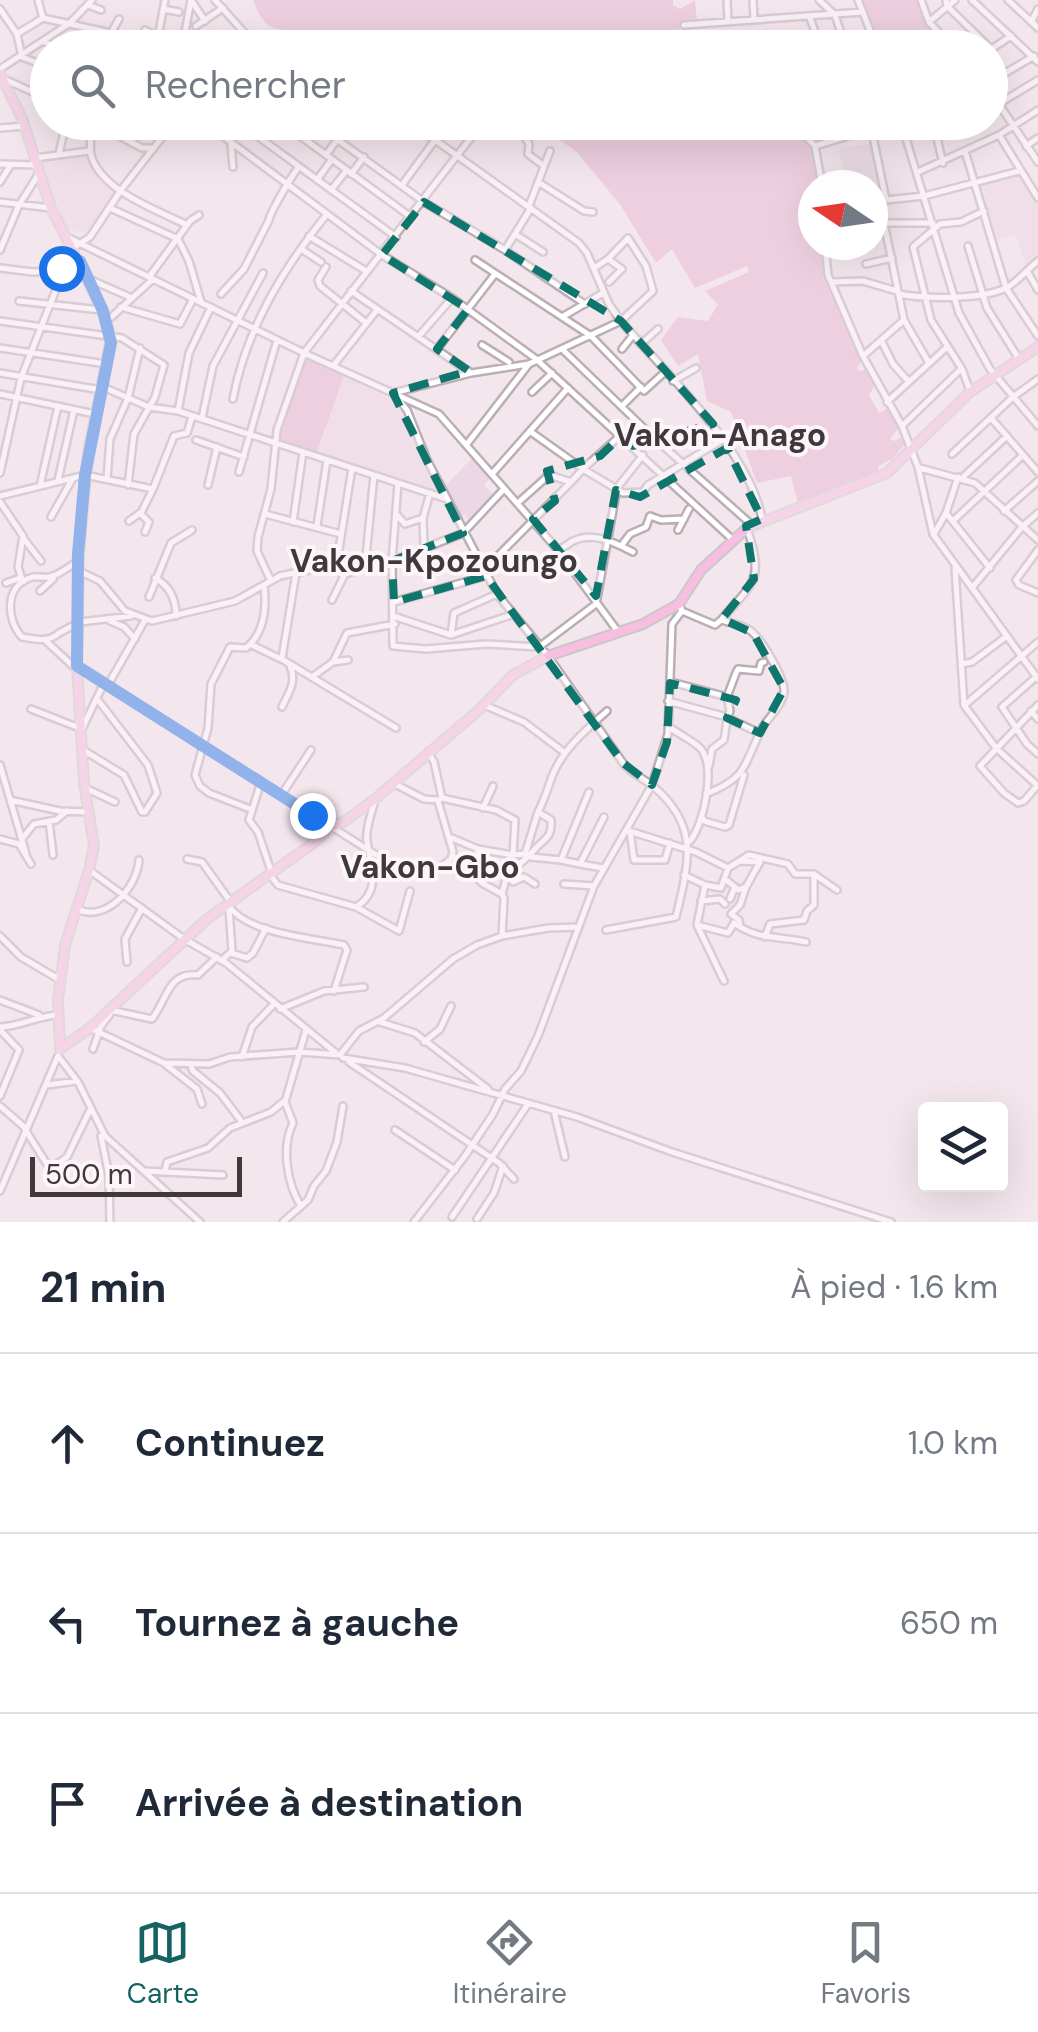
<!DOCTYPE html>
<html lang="fr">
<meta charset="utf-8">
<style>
:root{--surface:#fff;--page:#f2f2f3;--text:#1f2937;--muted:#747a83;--line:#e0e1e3;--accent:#146362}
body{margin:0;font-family:"DM Sans",sans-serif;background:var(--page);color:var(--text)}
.controls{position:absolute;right:30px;bottom:30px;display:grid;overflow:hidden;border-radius:10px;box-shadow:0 10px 40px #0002}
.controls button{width:90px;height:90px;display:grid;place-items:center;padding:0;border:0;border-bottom:2px solid var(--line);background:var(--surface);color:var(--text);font:50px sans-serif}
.compass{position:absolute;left:798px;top:170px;width:90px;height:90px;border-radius:50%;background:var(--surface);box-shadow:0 10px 40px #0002;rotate:283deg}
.scale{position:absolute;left:30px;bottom:25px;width:212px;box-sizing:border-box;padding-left:10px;border:5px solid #3f393c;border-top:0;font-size:28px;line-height:35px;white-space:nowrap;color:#3f393c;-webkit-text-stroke:8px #fdf5f9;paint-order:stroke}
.stop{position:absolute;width:30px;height:30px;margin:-22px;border:8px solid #1a73e8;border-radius:50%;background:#fff}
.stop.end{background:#1a73e8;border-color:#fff;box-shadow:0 2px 10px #0008}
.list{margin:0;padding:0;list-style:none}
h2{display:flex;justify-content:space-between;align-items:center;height:130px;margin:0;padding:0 40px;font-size:42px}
h2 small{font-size:32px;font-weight:400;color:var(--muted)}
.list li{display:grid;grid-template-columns:65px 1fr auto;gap:30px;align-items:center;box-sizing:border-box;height:180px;padding:0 40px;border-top:2px solid var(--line)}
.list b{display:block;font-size:38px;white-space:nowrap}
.list em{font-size:32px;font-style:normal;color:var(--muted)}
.icon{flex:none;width:55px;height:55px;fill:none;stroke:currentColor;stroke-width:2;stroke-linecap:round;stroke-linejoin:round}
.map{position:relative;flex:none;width:1038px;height:1222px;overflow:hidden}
.search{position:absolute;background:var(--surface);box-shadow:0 10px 40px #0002;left:30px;right:30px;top:30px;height:110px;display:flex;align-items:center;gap:25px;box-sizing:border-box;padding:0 35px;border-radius:55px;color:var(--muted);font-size:38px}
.sheet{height:670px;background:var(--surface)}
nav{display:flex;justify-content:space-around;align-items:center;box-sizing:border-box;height:140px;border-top:2px solid var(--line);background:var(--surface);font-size:28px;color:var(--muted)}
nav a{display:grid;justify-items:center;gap:5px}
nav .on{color:var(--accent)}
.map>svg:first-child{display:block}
</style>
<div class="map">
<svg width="1038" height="1222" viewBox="0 0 1038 1222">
<rect width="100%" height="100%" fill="#f4e6ed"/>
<path fill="#ecd8e4" d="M 872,143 L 884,198 L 873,198 L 873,185 L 847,185 L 839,150 Z
M 88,153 L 98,173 L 116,189 L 90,233 L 66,230 L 38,160 Z
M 1017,173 L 1038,204 L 1038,257 L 1027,267 L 1016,235 L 996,240 L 979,184 Z
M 344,376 L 401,404 L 438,493 L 316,454 Z
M 474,456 L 491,476 L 484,485 L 495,496 L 471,523 L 465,514 L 460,518 L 444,487 Z"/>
<path fill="#e4b4cf" d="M 253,0 L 673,0 L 673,5 L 680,9 L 695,0 L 697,21 L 682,23 L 679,32 L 704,47 L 367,47 L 349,35 L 331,37 L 315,32 L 312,35 C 279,26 267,38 253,0 Z
M 861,0 L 918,0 L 935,39 L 924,47 L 880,47 Z
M 523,123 L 787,123 L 814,149 L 817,185 L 813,185 L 811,245 L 821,245 L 823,277 L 861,362 L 857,368 L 859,371 L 865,370 L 875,385 L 869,395 L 879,413 L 888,408 L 898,428 L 890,439 L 895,441 L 903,436 L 906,443 L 892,459 L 878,466 L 880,474 L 798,504 L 791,476 L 757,483 L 731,412 L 707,401 L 698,354 L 678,366 L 661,340 L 678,317 L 708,321 L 718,304 L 705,291 L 749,272 L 747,266 L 695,288 L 672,249 L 656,263 L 621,206 L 577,152 L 557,138 L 542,135 Z
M 306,358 L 344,376 L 316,454 L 280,442 L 280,430 Z"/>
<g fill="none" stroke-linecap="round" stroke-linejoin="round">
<g stroke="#bbaeb5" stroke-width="10">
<path id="minor" d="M 38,0 L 43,18
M 191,0 L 205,21
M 215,0 L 258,48
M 727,0 L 728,21
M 753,0 L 754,20
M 819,0 L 835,15 L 846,48
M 858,0 L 877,48
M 921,0 L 929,22 L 953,48
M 946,0 L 947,6 L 990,48
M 972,0 L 1038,62
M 1008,0 L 1038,28
M 88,5 L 101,10
M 0,9 L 17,34 L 22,57 L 48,67
M 163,9 L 179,12
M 810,18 L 821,48
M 929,22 L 955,0
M 1031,22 L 1038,9
M 684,25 L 863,12
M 196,26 L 223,8
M 145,30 L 176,48
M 17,34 L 43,18 L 106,32 L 132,48
M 110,35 L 119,19
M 44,42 L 62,48
M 156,48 L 165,0
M 182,48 L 191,0
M 241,48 L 249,38
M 730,48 L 819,43
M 930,48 L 943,37
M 990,50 L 1011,36
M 0,69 L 70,23 L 92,0
M 4,79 L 48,99
M 990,82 L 1034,56
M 990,91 L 1038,162
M 990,109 L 1038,80
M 93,122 C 91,133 89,144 91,155 C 101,191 157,210 187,225
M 93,122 L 142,148 L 153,148
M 204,122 L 382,255 L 452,298 L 536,359 L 733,540
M 238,122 L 396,237
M 281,122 L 411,217
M 313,122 L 424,202 L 505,250 L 585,304
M 389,122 L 431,137 L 579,243 L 587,253 L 609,304 L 621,321 C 666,374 750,450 762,519
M 792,122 L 815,146 L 822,185
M 848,122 L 852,134
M 870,122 L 886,200 L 924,196 L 1019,171
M 901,122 L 959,313 L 990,369 L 1038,426
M 933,122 L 943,163
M 529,126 L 524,136 L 529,144 L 528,154 L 544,166
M 0,128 L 25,126
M 999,135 L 1038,198
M 937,138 L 966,122
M 132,143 L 138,122
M 231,145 L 233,167
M 815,146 L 894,122
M 1026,146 L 1038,138
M 965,151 L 1006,288 L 1038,336
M 59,154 L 66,122
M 326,155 L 350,122
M 35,158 L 89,151
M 0,164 L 35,165
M 918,172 L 999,135 L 1038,110
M 351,174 L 364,157
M 317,180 L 332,159
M 0,182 L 10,166
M 538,182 L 584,211 L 593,212
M 402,185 L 435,140
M 331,190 L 347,170
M 0,202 L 51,208
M 529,206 L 550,151
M 110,208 L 178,239 L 189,261 L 201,302
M 873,223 L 933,223
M 884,223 L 904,320 L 929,363
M 940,224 L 913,247 L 931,320 L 962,369 L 970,391
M 940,224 L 961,222 L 984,211
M 515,234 L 543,252
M 309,236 L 366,271
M 67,237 L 304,353 L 439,414 L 558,550 L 619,633
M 825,245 L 828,275 L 863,356 L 902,426 L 918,467 L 933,534 L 1038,679
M 968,246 L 987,308 L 1019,359
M 301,249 L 321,262
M 0,250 L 19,205 L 38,175
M 505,250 L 531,208
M 608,259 L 622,269 L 609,282
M 475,260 L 591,336 L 644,391 L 665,372
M 866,264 L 892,258
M 326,267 L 318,280 L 320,286 L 365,322
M 0,268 L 33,272 L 52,271
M 594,268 L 608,259 L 628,238 L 646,266 L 653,291 L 621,321 L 529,364 L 471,373 L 393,393 L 407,410 L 427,460 L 497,594 L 548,656 L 623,763 C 632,774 643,778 654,787 C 701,827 688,865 676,917 L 606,930
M 1027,271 L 1038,290
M 49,272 L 73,248 L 90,237 L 121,190 L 174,122
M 149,277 L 190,221 L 199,215
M 89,279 L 132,298
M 832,282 L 863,281 L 897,291
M 351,291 L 471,373
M 221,294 L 244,269 L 269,220 C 270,213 292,175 298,168
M 898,294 C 925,299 984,300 1008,287 C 1019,280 1028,269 1038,261
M 19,301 L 101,310
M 121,307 L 180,324 L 193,299
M 562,317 L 603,293
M 0,321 L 122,338 L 164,365 L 155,397 L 134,434 L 128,485
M 107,321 L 153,279
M 418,337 L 452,298
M 881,340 L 893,364 L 909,382
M 641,344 L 658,329
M 482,345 L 509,362
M 0,348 L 106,364
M 437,349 L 495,274
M 622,349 L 633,335
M 563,350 L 654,438 L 752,525
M 863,356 L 904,320
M 333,366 L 377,310
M 0,373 L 101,390
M 673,381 L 696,368
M 103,387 L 149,407 L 178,411 L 447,499
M 532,392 L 552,373
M 0,394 L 95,414
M 233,399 C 246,329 283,269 327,214
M 887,402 L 947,347
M 622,406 L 641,387
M 178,411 L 189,353 L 211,307
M 202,418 L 213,366 L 263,273
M 991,418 L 1038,472
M 902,426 L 961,369
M 531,432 L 583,469 L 621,435
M 196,440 L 244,457
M 467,444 L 529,364
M 633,446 L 654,439
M 952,454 L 1013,397 L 1038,379
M 920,468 L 975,483 L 1038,540
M 239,472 L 277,340
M 0,473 L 21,378 L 57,287 L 61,268
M 492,474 L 568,388
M 962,478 L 1007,436
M 107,479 L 110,439 L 128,398 L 140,348
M 58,480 L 74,410
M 398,483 L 392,561 L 393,646 L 426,649 L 486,644 L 539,647 L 596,604 L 617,488 L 643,455
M 208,485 L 217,447
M 40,486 L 58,406
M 0,496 L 85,475 L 153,489 L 174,436 L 187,433 L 192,417
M 520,501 L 549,475 L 571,482 L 583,469 L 623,493 L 643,492 L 648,485 L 722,440
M 0,502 L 23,536 L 18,567 L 23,582
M 1004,511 L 1038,481
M 141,513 L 153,489
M 946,513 L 990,568
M 265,514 L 341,534
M 397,515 L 405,524 L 423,518
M 51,517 L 73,478
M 954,520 L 1023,455
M 129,521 L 140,513 L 149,522 L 145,532
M 293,522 L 303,452
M 317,526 L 327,460
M 678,530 L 689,509
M 934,534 L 946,513 L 958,477
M 24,539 L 41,561
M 621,546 L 630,534 L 646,527 L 650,516 L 661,520 L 684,519
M 424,548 L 423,518 L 430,493
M 558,550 C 563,548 568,544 573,541 C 594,531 615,543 633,552
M 1038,550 L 1016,580 L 1019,585 L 1038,593
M 365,567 L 374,475
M 955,568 L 964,705 L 996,748 L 1038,786
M 79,571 L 100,581 L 125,611 L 152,621 L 235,601 L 280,576 L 337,564
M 483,571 L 571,482
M 343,576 L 336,568 L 352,468
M 155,578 C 170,586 176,599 176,616
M 271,581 L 257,551 L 258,537 L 271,489 L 277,430 L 304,353 L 483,122
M 6,583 L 20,578
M 972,588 L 1022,527 L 1038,513
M 40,591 L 53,579
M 149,597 L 171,543 L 192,530
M 332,600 L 345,574 L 392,561 L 463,533 L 504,489
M 394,602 L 486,576
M 682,611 L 715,625 L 721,620 C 731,623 743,625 751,631 C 762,640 785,678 784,692 C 782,707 766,719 760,732 C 743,768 746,778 706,794
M 396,617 L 451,635 L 511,615
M 721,620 C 755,581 764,580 747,528
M 110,621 L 124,627 L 135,639
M 61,632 L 80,622 L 131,616
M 59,633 C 48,643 36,639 22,637 C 6,620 4,584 33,577 C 39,576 44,578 50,577 C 59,575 70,566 78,561
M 451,635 L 454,613 L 497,594
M 47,642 L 75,668
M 252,645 L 285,661 L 396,728
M 282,658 L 296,573
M 333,662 L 348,660
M 962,664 L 972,662 L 1007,636
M 77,666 L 408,875
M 312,677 L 333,662 L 347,633 L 395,624
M 1036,677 L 1002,707 L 1027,744 L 1038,754
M 671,682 L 727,697
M 108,685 L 145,620
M 668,701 L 723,716 L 759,733
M 484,705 L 524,722 L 565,753
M 965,705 L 1038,642
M 1038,705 L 980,766 L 1004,793 L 1018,803 L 1024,801 L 1038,785
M 282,707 C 289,692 297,682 290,666
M 31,709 L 82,729 L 104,683
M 1031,711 L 1038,719
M 727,718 L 730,711 L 727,697 L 736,673 L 738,669 L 759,671 L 761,663 L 764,662
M 668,726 C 678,734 694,741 701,749 C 716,768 704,824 690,841
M 83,750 L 124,775 L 142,812 L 145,812 L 157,793 L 148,765 L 98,700
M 428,752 L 434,762 L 442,798 L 496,810 L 515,820 L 513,855 L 525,854 L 538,812
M 0,765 L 26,854
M 709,766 L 712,749 L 724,740 L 727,720
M 261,782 L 249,820 L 258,832 L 271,871
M 395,784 L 424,799 L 439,800
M 85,788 L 115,802
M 282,794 L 311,750
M 10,800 L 60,811 L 89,812
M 483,808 L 493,786
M 250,809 L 209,793 L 200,786 L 195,775 L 208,728 L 211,684 L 230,647 L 246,648 C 264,634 267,608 264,587
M 702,817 L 704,821 L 725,827 L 729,825 L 744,775
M 49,821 L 53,855
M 626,830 L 696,852 L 728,868 L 749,855 L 788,864 L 795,874 L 814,874 L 837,890
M 630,831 L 634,860 L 665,860 L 670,843
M 452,838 L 478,849 L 471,871 L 482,883 L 502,894
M 0,839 L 19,844 L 31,864
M 22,839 L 34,824 L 56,820 L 67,811
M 478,849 L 513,855
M 453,856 L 461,865 L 458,873
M 531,857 L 561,860 L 589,792
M 187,859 L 202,862 L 230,901
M 561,860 L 580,864
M 603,868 L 580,864 L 604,817
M 438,869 L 451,859 L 453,852 L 438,801
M 89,870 L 184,939 L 226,963 L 336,1053
M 270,875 L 278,885 L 356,907 L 399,931 L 410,891
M 684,875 L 705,885 L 697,925 L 724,981
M 508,876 L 513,882 L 524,877 L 535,884
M 726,880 L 735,887 L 730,899
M 564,884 L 594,886
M 705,885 L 721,888 L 728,868
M 735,887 L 738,890 L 746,887 L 760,862 L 740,861
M 701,901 L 720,899 L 725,904
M 228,905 C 247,934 313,938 344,945 L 347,950 L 334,991
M 356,907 C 383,891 370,862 367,841 C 365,829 372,812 375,800
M 77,909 C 106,923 137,888 139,860
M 697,925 L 728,933 L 734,923 C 760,941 776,935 806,942
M 740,927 L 739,920 L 731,914 L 740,905 L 746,887
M 0,936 L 21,957 L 60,980
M 502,936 L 548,928 L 578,927
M 765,937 L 770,924 L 804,920 L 807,911 L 814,905 L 814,874
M 231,953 L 247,958 L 253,953 L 266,928
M 222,960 L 232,951 L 229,908
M 127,962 L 125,939 L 142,908
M 0,1000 L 39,1015
M 280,1009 L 324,991 L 364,987
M 110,1010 L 152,1019 C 167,1000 168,971 198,975 L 217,957
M 380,1022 L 415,1033 L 488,1089
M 0,1027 C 22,1026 37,1016 58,1015
M 90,1028 L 164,1063 L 209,1064 L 230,1057 L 299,1052 L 340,1055 L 359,1031 L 384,1018 L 453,959 L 477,945 L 502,936 L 504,898 L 502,894 L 508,871 C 521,864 525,860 535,849 C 546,837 552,838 551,820 L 538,812 C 545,799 548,787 553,774 C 564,748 587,729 607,711
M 424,1042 L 440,1029 L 451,1006
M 93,1049 L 101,1026 L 110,1014
M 58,1056 L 78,1082 L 105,1136 L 200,1222
M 242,1057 L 252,1027 L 275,1003
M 343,1058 L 405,1068 L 577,1117 L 672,1152 L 891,1222
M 349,1062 L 499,1163 L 514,1179
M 165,1064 L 197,1089 L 202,1104
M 190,1064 L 193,1071 L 220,1093 L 242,1122
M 47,1085 L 77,1081
M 0,1096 L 19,1050 L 2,1032 L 1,1027
M 0,1106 L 23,1126 L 50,1169 L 67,1157 L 90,1110
M 554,1111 L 565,1157
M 395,1130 L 455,1170
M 101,1136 L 109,1176 L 110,1222
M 145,1171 L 223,1175
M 165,1172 L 167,1162 L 208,1148 L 230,1128 L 271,1112 L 283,1102
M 0,1191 L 58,1056
M 301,1206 C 287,1184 281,1147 293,1123 L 285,1102 L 306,1030
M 452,1217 L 528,1104
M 477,1219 L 494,1193 L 503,1166
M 283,1222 L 308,1200 L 314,1186 L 326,1171 L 337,1142 L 343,1106
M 414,1222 L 465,1156 L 493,1114 L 505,1089 L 521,1071 L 538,1036 L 594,886 L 652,785 L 668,734 L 672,624 L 682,611 L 679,604"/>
</g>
<g stroke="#c9c8c8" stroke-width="12">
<path id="major" d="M 0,74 L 22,118 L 51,208 L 103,311 L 111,338 L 88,452 L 79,555 L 77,666 L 84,783 L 94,846 L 89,870 L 65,945 L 58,999 L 60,1049 L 90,1028 L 207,919 L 316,841 L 330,827 L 345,821 L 375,799 L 479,710 L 513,675 L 548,656 L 643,624 L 679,604 L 701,570 L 747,528 L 887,473 L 970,392 L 1038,347"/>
</g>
<use href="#minor" stroke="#fff" stroke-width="5"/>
<use href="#major" stroke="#f8bee2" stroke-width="8"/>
</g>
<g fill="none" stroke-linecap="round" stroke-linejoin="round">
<path stroke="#1a73e8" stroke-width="12" d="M 61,268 L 80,261 L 103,311 L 111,343 L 85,475 L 78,554 L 77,666 L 312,815"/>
</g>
<path d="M0 0H1038V1222H0ZM 424,202 L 621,321 L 713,424 L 633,446 L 621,436 L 600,456 L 547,471 L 555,501 L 533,519 L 596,596 L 616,490 L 640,497 L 727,448 L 762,519 L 746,526 L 754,579 L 722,619 L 753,633 L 784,689 L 760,733 L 727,718 L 736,700 L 670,683 L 667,742 L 652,785 L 623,763 L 486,576 L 394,602 L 392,561 L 463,533 L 393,393 L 469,371 L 437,349 L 468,309 L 382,255 Z" fill="#f4e6ed" fill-opacity=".55" fill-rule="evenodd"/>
<path fill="none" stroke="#0f766e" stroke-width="8" stroke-dasharray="20 12" stroke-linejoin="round" d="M 424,202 L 621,321 L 713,424 L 633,446 L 621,436 L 600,456 L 547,471 L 555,501 L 533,519 L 596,596 L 616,490 L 640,497 L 727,448 L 762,519 L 746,526 L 754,579 L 722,619 L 753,633 L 784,689 L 760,733 L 727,718 L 736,700 L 670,683 L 667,742 L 652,785 L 623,763 L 486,576 L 394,602 L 392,561 L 463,533 L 393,393 L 469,371 L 437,349 L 468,309 L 382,255 Z"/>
<g text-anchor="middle" stroke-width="8" stroke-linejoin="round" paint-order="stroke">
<g font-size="32" font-weight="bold" fill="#3f393c" stroke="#fdf5f9">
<text x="720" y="446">Vakon-Anago</text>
<text x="434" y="572">Vakon-Kpozoungo</text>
<text x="430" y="878">Vakon-Gbo</text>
</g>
</g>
</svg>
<div class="controls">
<button><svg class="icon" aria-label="layers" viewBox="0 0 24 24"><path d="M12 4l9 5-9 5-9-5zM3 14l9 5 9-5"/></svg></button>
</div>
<svg class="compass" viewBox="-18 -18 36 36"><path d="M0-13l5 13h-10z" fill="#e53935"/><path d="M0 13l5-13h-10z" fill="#747a83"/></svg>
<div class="scale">500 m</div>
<div class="stop" style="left:61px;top:268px"></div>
<div class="stop end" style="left:312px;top:815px"></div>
<div class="search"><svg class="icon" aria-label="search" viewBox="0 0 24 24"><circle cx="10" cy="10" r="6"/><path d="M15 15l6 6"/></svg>Rechercher</div>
</div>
<section class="sheet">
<h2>21 min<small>À pied · 1.6 km</small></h2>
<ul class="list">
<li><svg class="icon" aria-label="ahead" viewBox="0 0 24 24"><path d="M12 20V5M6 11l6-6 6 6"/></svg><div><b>Continuez</b></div><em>1.0 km</em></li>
<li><svg class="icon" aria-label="left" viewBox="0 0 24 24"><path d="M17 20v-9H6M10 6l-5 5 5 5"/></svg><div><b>Tournez à gauche</b></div><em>650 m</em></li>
<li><svg class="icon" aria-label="arrive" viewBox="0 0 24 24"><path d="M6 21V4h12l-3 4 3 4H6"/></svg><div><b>Arrivée à destination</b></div></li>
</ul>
</section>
<nav>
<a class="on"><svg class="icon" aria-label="map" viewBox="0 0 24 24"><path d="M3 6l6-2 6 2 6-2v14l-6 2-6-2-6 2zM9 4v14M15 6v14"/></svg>Carte</a>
<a><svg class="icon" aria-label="directions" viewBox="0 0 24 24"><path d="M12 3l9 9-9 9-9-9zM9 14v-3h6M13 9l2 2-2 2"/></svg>Itinéraire</a>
<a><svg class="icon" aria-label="saved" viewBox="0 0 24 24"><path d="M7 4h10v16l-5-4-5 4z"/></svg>Favoris</a>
</nav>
